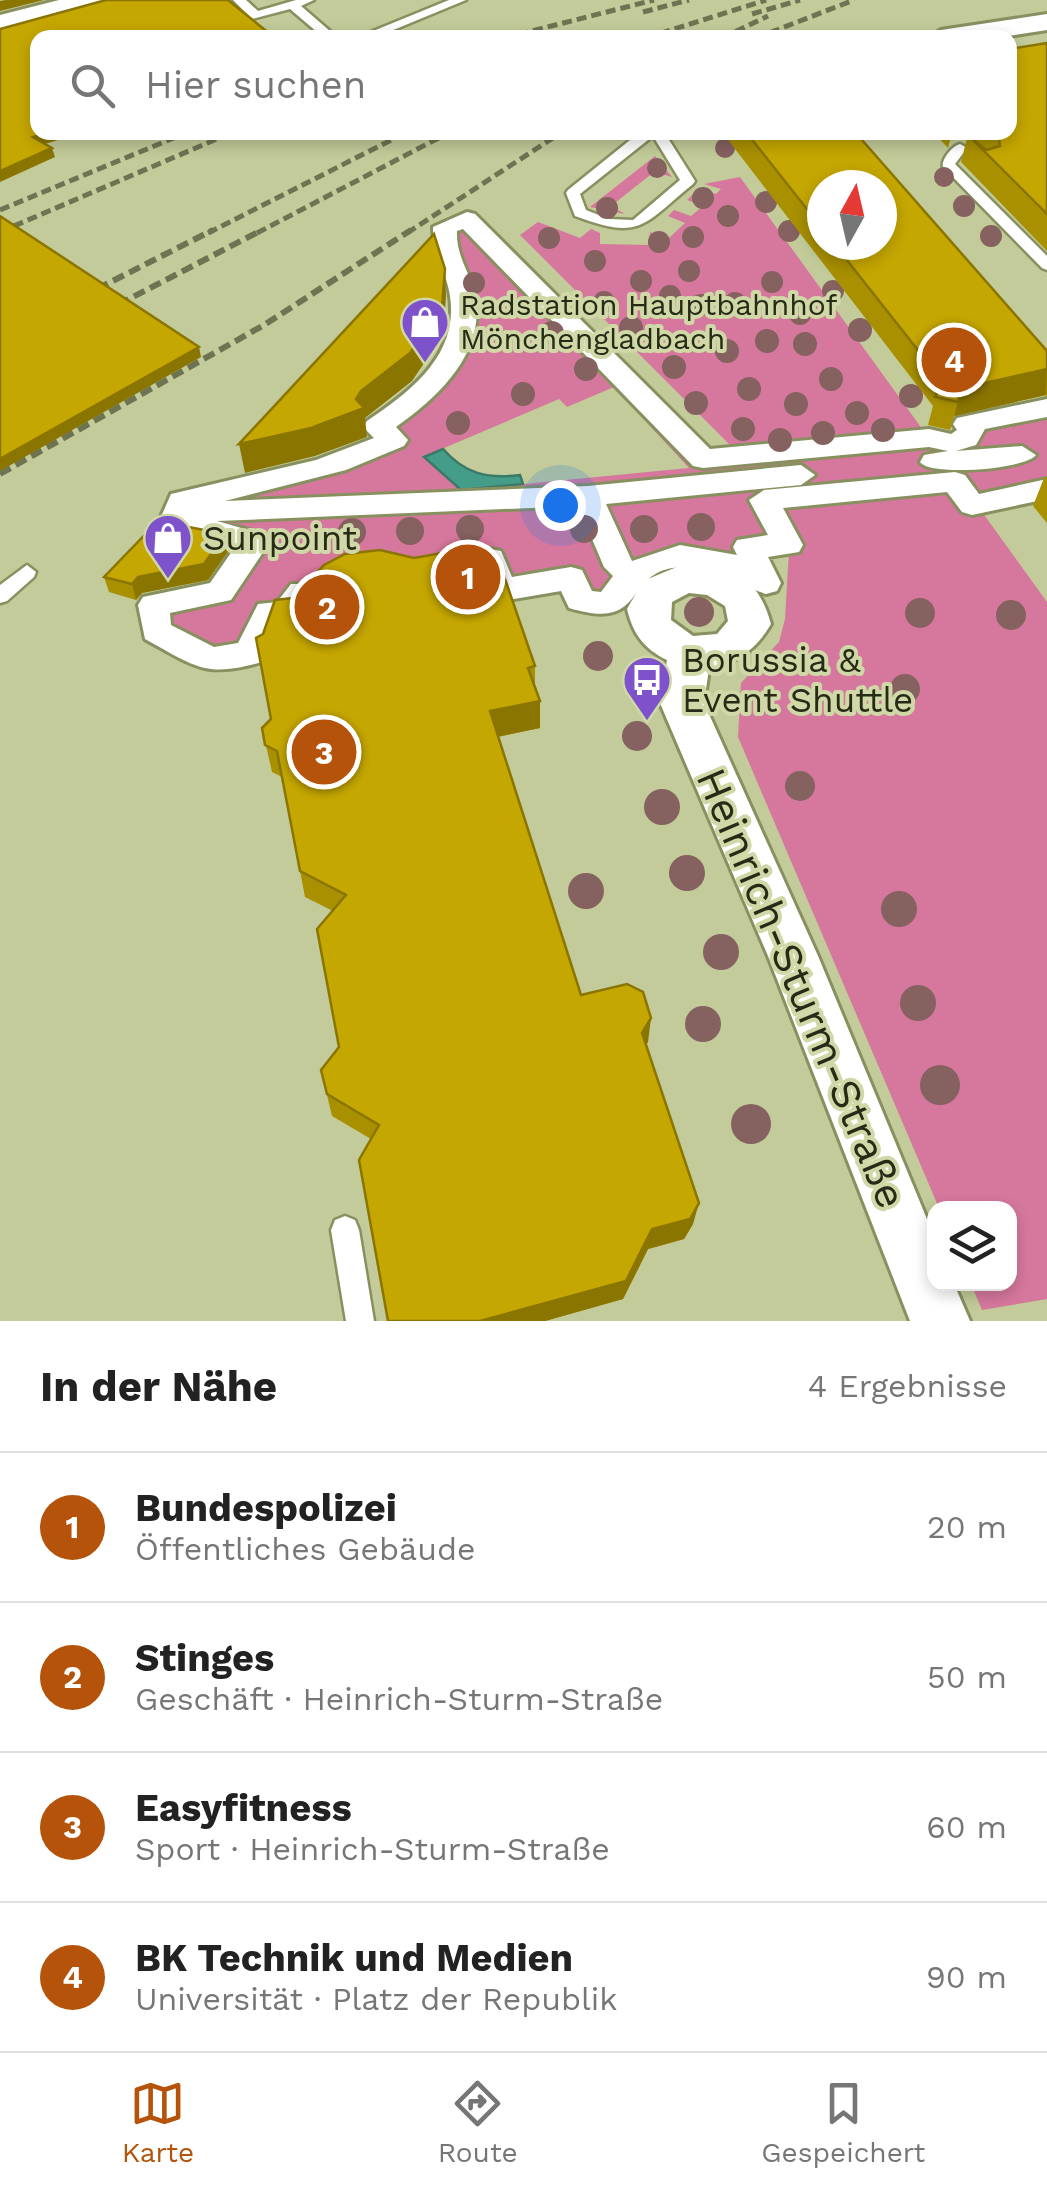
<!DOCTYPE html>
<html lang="de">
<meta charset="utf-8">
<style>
:root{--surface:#fff;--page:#f6f6f6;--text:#222;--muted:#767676;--line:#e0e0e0;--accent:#b45309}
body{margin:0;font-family:"Work Sans",sans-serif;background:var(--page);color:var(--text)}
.controls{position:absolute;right:30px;bottom:30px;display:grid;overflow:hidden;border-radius:20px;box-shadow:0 5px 15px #0003}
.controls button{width:90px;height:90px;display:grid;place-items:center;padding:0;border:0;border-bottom:2px solid var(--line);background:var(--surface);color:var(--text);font:50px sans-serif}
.compass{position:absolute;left:807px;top:170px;width:90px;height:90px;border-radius:50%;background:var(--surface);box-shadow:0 5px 15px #0003;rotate:8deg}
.you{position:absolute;left:560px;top:505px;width:35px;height:35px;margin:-25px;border:8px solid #fff;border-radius:50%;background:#1a73e8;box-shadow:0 0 0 15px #1a73e833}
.badge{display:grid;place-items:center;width:65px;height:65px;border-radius:50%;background:var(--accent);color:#fff;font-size:32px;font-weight:700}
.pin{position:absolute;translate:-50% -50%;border:5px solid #fff;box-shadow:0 2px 10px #0006}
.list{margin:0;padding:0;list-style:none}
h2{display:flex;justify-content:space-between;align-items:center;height:130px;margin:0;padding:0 40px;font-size:42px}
h2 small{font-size:32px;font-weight:400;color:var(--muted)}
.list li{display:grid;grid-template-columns:65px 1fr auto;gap:30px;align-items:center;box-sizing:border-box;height:150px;padding:0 40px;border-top:2px solid var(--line)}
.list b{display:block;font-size:38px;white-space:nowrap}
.list p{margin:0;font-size:32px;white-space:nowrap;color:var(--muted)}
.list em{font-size:32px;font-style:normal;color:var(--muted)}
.icon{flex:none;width:55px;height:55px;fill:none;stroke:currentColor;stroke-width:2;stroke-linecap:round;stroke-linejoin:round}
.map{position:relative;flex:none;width:1047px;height:1321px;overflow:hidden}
.search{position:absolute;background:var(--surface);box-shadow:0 5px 15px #0003;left:30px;right:30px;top:30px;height:110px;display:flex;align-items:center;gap:25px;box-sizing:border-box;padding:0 35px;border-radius:20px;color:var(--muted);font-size:38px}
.sheet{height:730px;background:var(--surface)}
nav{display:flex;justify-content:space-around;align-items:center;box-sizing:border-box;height:140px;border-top:2px solid var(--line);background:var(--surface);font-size:28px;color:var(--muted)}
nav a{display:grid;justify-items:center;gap:5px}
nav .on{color:var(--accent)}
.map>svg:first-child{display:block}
</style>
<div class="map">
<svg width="1047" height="1321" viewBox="0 0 1047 1321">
<rect width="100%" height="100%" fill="#c2cb99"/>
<path fill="#d6789d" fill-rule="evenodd" d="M 655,156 L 672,177 L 654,172 L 611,206 L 625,214 L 590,207 Z
M 740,177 L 928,437 L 951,443 L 971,430 L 1047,408 L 1047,489 L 977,505 L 1047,602 L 1047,1299 L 982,1310 L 971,1284 L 1010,1284 L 1010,1208 L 939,1208 L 738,737 L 741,683 L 779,642 L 785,619 L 789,550 L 749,547 L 766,583 L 665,558 L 609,605 L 571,578 L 254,639 L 211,660 L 156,631 L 154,605 L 220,592 L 255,543 L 181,501 L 393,440 L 377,427 L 459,343 L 446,234 L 467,219 L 703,459 L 737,452 L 520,235 L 538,222 L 580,238 L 591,229 L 600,233 L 600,244 L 648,245 L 650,232 L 668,239 L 685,223 L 668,216 L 674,210 L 691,216 L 703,206 L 687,200 L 698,189 L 716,194 L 721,189 L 704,184 ZM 614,387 L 689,468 L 524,484 L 521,475 C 488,478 466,474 444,448 L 559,399 L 567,407 Z"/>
<path fill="#449d89" stroke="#3b7a66" stroke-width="2.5" d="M 443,449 C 465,474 487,479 520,475 L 523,484 L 461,490 L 424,457 Z"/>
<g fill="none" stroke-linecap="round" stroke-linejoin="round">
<g stroke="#889060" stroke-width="5">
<path id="service" d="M 233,0 L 246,0 L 258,11 L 296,0 L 314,0 L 301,6 L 338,38 L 324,38 L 290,9 L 252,19 Z
M 449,0 L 466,0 L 374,38 L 356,38 Z
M 640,132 L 664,132 L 695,181 L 693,184 C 643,225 641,241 575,216 L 566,193 L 568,190 ZM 653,136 L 680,180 L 633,220 L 609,219 L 586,210 L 580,194 Z
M 960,144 L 967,148 L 955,164 L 1047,256 L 1047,270 L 1042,268 L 943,167 C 941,160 952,146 960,144 Z
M 27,565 L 36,572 L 34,577 L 7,601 L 0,603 L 0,585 Z
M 345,1216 L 355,1220 L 359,1230 L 374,1321 L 346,1321 L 331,1230 L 335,1220 Z"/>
</g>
<g stroke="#889060" stroke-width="6">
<path id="pedestrian" d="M 467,212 L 475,214 L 710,449 L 929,429 L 951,434 L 957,430 L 953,424 L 957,418 L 1047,399 L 1047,417 L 985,429 L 976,445 L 956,451 L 1022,446 L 1036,455 C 1026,469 930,477 920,462 L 924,455 L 948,451 L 929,447 L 703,468 L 693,466 L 463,229 L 457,231 C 456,255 468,269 474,291 C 489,350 439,397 396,427 L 408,440 L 404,446 L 346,470 L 225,501 L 588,486 L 801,465 L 815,475 L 801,485 L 606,504 L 632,561 L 680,545 L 737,555 L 733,547 L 737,540 L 768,535 L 749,500 L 764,490 L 955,472 L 965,475 L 979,494 L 1047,479 L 1047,499 L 972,515 L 962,512 L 947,492 L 783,508 L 803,545 L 799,552 L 768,557 L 781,583 L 777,591 L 766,594 C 737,585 717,566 684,567 C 620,568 651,633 569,608 L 561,591 L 502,601 L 491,598 L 479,571 L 440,578 L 429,575 L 425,567 L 429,559 C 450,553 480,545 501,551 L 512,577 L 571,567 L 582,570 L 592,591 L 601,592 L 613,576 L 604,567 L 578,506 L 217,521 L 266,535 L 270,542 L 231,600 L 170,613 L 171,625 L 214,647 L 238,643 L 258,604 L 277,602 L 291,584 L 313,584 L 318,592 L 295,623 L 278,625 L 265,661 C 206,679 196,667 145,639 L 138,605 L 143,597 L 210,583 L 235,547 L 161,533 L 157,526 L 171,494 L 316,460 L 374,438 L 363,427 L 367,421 C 411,391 459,355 450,296 C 446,270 433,254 433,227 Z"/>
</g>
<g stroke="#889060" stroke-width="6">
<path id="minor" d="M 1047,14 L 1047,30 L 996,38 L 928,38 L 941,30 Z
M 684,564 C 733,568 757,574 771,624 C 755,651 738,661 709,669 L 704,703 L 818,956 L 934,1236 L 934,1284 L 954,1284 L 970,1321 L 910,1321 L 768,956 L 660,703 L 667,660 C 644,649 633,634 627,609 L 643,581 ZM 689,593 L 707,595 L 725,606 L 728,621 L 717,634 L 693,636 L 671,620 L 672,602 Z"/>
</g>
<g stroke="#889060" stroke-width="6">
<path id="tertiary" d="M 59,0 L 110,0 L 106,7 L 0,35 L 0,15 Z"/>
</g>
<use href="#service" fill="#fff" fill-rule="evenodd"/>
<use href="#pedestrian" fill="#fff" fill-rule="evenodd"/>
<use href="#minor" fill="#fff" fill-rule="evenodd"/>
<use href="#tertiary" fill="#fff" fill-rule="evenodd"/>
<path stroke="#6e7452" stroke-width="5" stroke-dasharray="10 5" stroke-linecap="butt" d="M 643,12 L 689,0
M 752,14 L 800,0
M 504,38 L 654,0
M 646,38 L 766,0
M 722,38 L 768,16
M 756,38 L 854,0
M 0,210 L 188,132
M 0,232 L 233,132
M 208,233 L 407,132
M 257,233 L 450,132
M 407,233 L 562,132"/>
<path stroke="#6e7452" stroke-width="6" stroke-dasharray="12 6" stroke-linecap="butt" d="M 0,232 L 5,230
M 81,297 L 213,230
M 102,313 L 262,230
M 0,474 L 264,325 L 411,230"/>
</g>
<g fill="#85615f">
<circle cx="725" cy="148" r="10"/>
<circle cx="657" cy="168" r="10"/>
<circle cx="944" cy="177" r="10"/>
<circle cx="703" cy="198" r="11"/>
<circle cx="766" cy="202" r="11"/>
<circle cx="964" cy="206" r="11"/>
<circle cx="607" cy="208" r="11"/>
<circle cx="728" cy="216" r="11"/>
<circle cx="789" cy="231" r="11"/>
<circle cx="991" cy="236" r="11"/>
<circle cx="693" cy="237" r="11"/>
<circle cx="549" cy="238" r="11"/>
<circle cx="659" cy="242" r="11"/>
<circle cx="595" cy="261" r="11"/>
<circle cx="689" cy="271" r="11"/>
<circle cx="641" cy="281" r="11"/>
<circle cx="772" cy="282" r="11"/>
<circle cx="474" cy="283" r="11"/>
<circle cx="833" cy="291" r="11"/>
<circle cx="670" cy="296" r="11"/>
<circle cx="604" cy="302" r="11"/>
<circle cx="735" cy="303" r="11"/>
<circle cx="701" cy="305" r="11"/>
<circle cx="800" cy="314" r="11"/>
<circle cx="631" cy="328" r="12"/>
<circle cx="860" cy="330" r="12"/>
<circle cx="552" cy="333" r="12"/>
<circle cx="767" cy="341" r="12"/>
<circle cx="805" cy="344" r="12"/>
<circle cx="727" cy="351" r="12"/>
<circle cx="674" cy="367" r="12"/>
<circle cx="586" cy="369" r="12"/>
<circle cx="831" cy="379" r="12"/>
<circle cx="749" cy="389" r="12"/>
<circle cx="523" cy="394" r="12"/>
<circle cx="911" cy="396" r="12"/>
<circle cx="696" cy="403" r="12"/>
<circle cx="796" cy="404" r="12"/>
<circle cx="857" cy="413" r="12"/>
<circle cx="458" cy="423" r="12"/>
<circle cx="743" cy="429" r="12"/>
<circle cx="883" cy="430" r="12"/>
<circle cx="823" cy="433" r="12"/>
<circle cx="780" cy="440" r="12"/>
<circle cx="701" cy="527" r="14"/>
<circle cx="470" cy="529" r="14"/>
<circle cx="584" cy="529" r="14"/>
<circle cx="644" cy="529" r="14"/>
<circle cx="410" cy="531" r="14"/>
<circle cx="352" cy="532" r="14"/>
<circle cx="699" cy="612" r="15"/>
<circle cx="920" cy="613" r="15"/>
<circle cx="1011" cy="615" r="15"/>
<circle cx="598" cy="656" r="15"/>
<circle cx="905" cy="689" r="15"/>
<circle cx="637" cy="736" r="15"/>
<circle cx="800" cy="786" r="15"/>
<circle cx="662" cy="807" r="18"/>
<circle cx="687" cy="873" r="18"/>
<circle cx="586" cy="891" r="18"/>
<circle cx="899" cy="909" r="18"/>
<circle cx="721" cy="952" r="18"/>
<circle cx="918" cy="1003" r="18"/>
<circle cx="703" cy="1024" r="18"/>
<circle cx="940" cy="1085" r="20"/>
<circle cx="751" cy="1124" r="20"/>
</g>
<path fill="#a99001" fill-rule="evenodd" d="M 1047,43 L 1047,251 L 961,162 L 967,138 L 962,132 L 1010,132 Z
M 722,132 L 889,132 L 886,136 L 862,140 L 1047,351 L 1047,397 L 1046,395 L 954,416 L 950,430 L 928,425 L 933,406 ZM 822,185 L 882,245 L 822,245 Z
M 933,132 L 952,132 L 948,148 Z
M 1047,477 L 1047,523 L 1033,506 L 1044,478 Z
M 229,550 L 208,580 L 142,593 L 136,600 L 109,592 L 104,577 Z
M 414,558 L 487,571 L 535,666 L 535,687 L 540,728 L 498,737 L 581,995 L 648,1042 L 646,1045 L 693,1224 L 684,1239 L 648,1249 L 623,1299 L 545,1321 L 388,1321 L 371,1139 L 332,1116 L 321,1070 L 339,1047 L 333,911 L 305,897 L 282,777 L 272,772 L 262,728 L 271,719 L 263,634 L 293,598 Z"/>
<path fill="#8a7501" d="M 6,0 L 44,0 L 0,11 L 0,1 Z
M 48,132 L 67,132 L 68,137 L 35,147 L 33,137 Z
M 839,132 L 889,132 L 886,136 L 837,144 Z
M 52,148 L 55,157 L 0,182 L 0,171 Z
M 445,269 L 446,296 L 443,335 L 412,381 L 365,418 L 367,437 L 315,456 L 245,473 L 239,444 L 356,399 Z
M 199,347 L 201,357 L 0,471 L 0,459 Z
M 1047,369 L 1046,395 L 954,416 L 962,388 Z
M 225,534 L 229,550 L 208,580 L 142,593 L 136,600 L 132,584 L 138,577 Z
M 540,701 L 540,728 L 490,738 L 490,711 Z
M 651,1018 L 648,1042 L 638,1057 L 642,1033 Z
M 699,1203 L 693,1224 L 684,1239 L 648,1249 L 623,1299 L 545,1321 L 480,1321 Z"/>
<path fill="#c5a701" stroke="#8a7501" stroke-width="2.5" d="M 106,0 L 228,0 L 275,38 L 38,38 L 38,132 L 48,132 L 33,137 L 52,148 L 0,171 L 0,29 Z
M 1047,43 L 1047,214 L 968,135 L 986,150 L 1000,146 L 999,137 L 994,132 L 1010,132 L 1010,49 Z
M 746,132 L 855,132 L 1047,351 L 1047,369 L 962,388 L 958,402 L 935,397 L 943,382 L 835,245 L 882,245 L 882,185 L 822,185 L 822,228 Z
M 0,216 L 199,347 L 0,459 Z
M 434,234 L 445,269 L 442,307 L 410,353 L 361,391 L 356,399 L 364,408 L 311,428 L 239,444 Z
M 158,521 L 225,534 L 204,564 L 138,577 L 132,584 L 104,577 Z
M 476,547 L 487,571 L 504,576 L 535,666 L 528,668 L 540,701 L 490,711 L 581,995 L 627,984 L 643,992 L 651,1018 L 642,1033 L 699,1203 L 690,1219 L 652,1229 L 626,1281 L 480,1321 L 388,1321 L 359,1160 L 379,1125 L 327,1094 L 321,1070 L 339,1047 L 317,929 L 346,895 L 300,871 L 277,751 L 265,745 L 262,728 L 271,719 L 256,638 L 263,634 L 275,600 L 293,598 L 324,565 L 345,554 L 380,550 L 414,558 Z"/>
<defs>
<g id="shop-pin" transform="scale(2.5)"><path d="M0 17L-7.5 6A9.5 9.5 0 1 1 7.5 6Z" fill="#7d52cb" stroke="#cfd8a6"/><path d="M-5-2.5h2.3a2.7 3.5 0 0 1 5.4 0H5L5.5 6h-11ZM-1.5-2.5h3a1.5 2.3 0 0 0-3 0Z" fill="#fff"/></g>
<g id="bus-pin" transform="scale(2.5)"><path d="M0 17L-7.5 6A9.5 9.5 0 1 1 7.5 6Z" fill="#7d52cb" stroke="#cfd8a6"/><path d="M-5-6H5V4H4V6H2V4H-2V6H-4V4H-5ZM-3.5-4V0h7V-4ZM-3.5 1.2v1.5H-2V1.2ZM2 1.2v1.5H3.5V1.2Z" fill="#fff"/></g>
</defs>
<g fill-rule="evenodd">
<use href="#shop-pin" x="425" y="322"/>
<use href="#shop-pin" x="168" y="538"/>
<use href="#bus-pin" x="647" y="680"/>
</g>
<g text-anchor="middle" stroke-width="8" stroke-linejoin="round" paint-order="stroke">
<g font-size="30" fill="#272a16" stroke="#cfd8a6" text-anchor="start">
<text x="460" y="315">Radstation Hauptbahnhof<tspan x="460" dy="34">Mönchengladbach</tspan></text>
</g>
<g font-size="35" fill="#272a16" stroke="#cfd8a6" text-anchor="start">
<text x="203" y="550">Sunpoint</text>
<text x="682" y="672">Borussia &amp;<tspan x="682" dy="40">Event Shuttle</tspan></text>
</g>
<g font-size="42" fill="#272a16" stroke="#cfd8a6">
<text transform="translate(802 988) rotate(67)" y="15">Heinrich-Sturm-Straße</text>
</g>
</g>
</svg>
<div class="controls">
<button><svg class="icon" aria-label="layers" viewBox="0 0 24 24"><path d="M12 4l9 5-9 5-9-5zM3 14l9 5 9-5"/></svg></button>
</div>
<svg class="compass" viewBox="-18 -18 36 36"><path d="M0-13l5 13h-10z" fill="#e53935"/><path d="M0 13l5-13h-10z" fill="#767676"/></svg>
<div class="you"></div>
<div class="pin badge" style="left:468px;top:577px">1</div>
<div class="pin badge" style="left:327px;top:607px">2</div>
<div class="pin badge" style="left:324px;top:752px">3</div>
<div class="pin badge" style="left:954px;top:360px">4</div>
<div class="search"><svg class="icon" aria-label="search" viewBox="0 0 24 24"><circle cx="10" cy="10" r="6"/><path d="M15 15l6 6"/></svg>Hier suchen</div>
</div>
<section class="sheet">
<h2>In der Nähe<small>4 Ergebnisse</small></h2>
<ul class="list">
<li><span class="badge">1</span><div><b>Bundespolizei</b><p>Öffentliches Gebäude</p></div><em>20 m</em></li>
<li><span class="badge">2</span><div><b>Stinges</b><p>Geschäft · Heinrich-Sturm-Straße</p></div><em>50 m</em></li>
<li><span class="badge">3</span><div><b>Easyfitness</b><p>Sport · Heinrich-Sturm-Straße</p></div><em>60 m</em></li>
<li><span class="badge">4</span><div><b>BK Technik und Medien</b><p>Universität · Platz der Republik</p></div><em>90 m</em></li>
</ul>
</section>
<nav>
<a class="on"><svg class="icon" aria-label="map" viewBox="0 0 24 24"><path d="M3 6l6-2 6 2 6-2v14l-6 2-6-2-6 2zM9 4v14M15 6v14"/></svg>Karte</a>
<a><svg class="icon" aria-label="directions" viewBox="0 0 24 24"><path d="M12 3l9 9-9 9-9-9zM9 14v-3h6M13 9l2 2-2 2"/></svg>Route</a>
<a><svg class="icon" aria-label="saved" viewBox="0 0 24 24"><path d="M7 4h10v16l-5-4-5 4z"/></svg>Gespeichert</a>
</nav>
